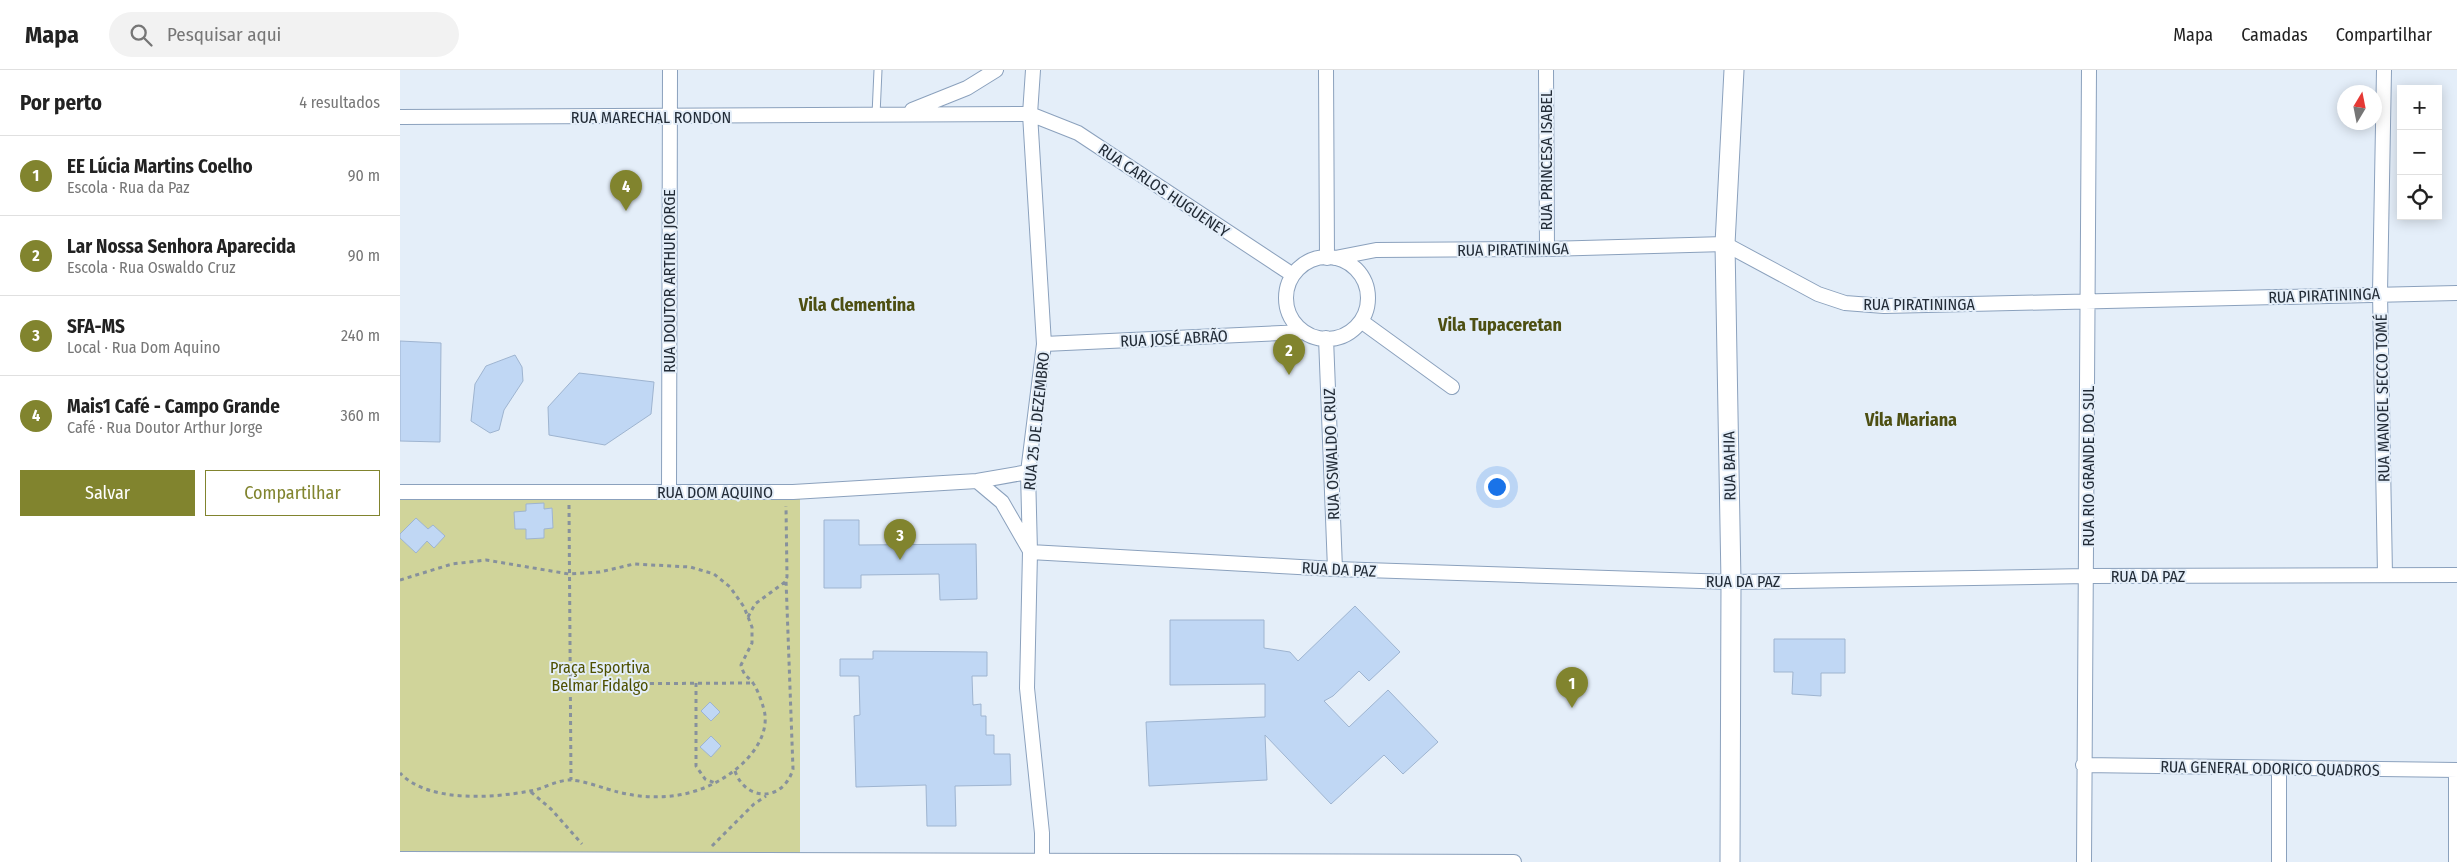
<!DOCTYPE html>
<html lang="pt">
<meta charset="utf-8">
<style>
:root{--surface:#fff;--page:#f2f2f2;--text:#222;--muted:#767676;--line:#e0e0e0;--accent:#81842e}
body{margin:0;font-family:"Fira Sans Condensed",sans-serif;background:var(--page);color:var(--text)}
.controls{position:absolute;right:15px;top:15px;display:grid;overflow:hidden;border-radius:0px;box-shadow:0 2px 12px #0003}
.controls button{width:45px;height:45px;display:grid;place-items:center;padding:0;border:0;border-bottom:1px solid var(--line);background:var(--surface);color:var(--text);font:25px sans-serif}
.compass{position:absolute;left:1937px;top:15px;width:45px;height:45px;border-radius:50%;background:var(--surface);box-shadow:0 2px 12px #0003;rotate:10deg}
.you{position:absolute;left:1096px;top:416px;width:18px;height:18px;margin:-12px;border:4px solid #fff;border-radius:50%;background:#1a73e8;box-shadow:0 0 0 8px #1a73e833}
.badge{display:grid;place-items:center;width:32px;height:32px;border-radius:50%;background:var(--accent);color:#fff;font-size:16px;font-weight:700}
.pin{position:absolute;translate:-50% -41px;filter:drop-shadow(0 1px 2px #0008)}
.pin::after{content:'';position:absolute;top:26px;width:18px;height:15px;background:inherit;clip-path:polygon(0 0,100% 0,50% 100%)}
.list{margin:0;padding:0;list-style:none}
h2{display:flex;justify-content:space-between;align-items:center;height:65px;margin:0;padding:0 20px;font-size:21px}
h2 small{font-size:16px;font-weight:400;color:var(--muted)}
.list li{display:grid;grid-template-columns:32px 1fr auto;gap:15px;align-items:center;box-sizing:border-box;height:80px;padding:0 20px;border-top:1px solid var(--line)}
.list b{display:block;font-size:19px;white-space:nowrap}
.list p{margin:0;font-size:16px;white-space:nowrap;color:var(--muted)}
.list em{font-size:16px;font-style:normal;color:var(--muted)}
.actions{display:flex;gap:10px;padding:15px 20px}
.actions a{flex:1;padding:11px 0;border:1px solid var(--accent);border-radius:0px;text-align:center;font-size:18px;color:var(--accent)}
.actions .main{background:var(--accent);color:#fff}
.icon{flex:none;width:28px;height:28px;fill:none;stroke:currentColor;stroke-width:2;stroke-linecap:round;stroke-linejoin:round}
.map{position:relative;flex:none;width:2057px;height:792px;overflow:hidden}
header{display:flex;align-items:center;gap:30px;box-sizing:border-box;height:70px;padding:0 25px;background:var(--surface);border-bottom:1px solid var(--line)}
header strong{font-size:24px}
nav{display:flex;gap:28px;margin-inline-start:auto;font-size:18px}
.search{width:350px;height:45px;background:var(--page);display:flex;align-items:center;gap:12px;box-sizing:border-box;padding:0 18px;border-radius:28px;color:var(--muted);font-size:19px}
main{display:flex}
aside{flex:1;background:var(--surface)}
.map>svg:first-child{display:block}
</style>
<header>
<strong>Mapa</strong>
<div class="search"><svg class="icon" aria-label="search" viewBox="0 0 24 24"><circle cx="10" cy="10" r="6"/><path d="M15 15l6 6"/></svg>Pesquisar aqui</div>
<nav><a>Mapa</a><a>Camadas</a><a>Compartilhar</a></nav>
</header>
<main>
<aside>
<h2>Por perto<small>4 resultados</small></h2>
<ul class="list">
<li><span class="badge">1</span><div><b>EE Lúcia Martins Coelho</b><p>Escola · Rua da Paz</p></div><em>90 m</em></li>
<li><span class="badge">2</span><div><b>Lar Nossa Senhora Aparecida</b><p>Escola · Rua Oswaldo Cruz</p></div><em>90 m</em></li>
<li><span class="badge">3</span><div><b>SFA-MS</b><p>Local · Rua Dom Aquino</p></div><em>240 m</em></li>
<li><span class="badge">4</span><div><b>Mais1 Café - Campo Grande</b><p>Café · Rua Doutor Arthur Jorge</p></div><em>360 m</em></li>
</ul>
<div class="actions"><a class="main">Salvar</a><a>Compartilhar</a></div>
</aside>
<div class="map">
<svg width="2057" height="792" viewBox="0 0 2057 792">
<rect width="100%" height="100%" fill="#e4eef9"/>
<path fill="#d0d49a" d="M 0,422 L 400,422 L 400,790 L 0,789 Z"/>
<path fill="#c0d7f4" stroke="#9eb4d0" d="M 0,271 L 41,273 L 40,372 L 0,371 Z
M 115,285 L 122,297 L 123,311 L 104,340 L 99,360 L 90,363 L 71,351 L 75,314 L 86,296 Z
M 179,303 L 254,312 L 251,344 L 205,375 L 149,365 L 148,337 Z
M 144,433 L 144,439 L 152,438 L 153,458 L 144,459 L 144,468 L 126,469 L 126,459 L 115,459 L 114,442 L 126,441 L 126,434 Z
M 16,448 L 28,459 L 33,455 L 45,466 L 34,478 L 27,471 L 16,483 L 0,468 L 0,464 Z
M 424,450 L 459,450 L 459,475 L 576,474 L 577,529 L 540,530 L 539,504 L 461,505 L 461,518 L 424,518 Z
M 955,536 L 1000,582 L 969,611 L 959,601 L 933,626 L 924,631 L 949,657 L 988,620 L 1038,672 L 1003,704 L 984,685 L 931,734 L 865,665 L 867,710 L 749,716 L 746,652 L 865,647 L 865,614 L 770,615 L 770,550 L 864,550 L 864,578 L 890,582 L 898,591 Z
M 1374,569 L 1445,569 L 1445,603 L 1421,603 L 1421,626 L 1392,624 L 1393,602 L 1374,602 Z
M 473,581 L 587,582 L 587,606 L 572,606 L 573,635 L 581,634 L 581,646 L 586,646 L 586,665 L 594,665 L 594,684 L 610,684 L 611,715 L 555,716 L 556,756 L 527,756 L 526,715 L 456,717 L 454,646 L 460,645 L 459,606 L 440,606 L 440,589 L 473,589 Z
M 310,632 L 320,642 L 311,651 L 301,641 Z
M 311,666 L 321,676 L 311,687 L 300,677 Z"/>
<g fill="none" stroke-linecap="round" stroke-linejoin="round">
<g stroke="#8ba1bd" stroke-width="9">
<path id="lane" d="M 476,45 L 478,0"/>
</g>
<g stroke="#8ba1bd" stroke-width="16">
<path id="street" d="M 633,0 L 630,44 L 644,274 L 628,402 L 630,482 L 627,618 L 642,763 L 642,792
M 926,0 L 927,188
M 1146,0 L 1147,179
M 1984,0 L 1980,223 L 1985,505
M 512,40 L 567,18 L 596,0
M 0,47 L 630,44 L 678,63 L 893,205
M886 228a41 41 0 1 1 82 0a41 41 0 1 1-82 0Z
M 935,188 L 976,180 L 1147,179 L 1325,174 L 1418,224 L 1445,233 L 1484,236 L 2057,223
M 961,251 L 1052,317
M 926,268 L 935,499
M 644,274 L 904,262
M 577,411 L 602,432 L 629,479
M 0,422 L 393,422 L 577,411 L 628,402
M 269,422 L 270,0
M 630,482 L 935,499 L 1331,512 L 1687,506 L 2057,505
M 1683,695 L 2057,700
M 1879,698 L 1879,792
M 2056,700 L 2056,792
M 0,789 L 1114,792
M 1684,792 L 1689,0"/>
</g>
<g stroke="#8ba1bd" stroke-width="21">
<path id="secondary" d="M 1330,792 L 1331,512 L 1325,174 L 1334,0"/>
</g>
<path stroke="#87919c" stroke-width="3" stroke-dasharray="4 4" stroke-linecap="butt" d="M 169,435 L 171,710
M 0,510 L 52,494 L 86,490 L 169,504 L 200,502 L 234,494 L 290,497 L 314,504 L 330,517 L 344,537 L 352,557 L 352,573 L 341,595 C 344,607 347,605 353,613 C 358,620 364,637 365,645 C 367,664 355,682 342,694 C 307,726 262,733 218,722 C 205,719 183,710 170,710 C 157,710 143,719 130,721 C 93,728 28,733 0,703
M 348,547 L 355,534 L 385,512 L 387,507 L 386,436
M 296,613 L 296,696 L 305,709 L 315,713
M 170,614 L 352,613
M 335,701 C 345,731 383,733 393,699 L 386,510
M 131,722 L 151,739 L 182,774
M 312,776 L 354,734 L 366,726"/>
<use href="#lane" stroke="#fff" stroke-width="7"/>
<use href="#street" stroke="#fff" stroke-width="14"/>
<use href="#secondary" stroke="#fff" stroke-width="19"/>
</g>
<g text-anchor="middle" stroke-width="4" stroke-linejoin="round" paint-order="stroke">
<g font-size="16" fill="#232c37" stroke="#e4eef9">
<text x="251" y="53">RUA MARECHAL RONDON</text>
<text transform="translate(1146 90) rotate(-90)" y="6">RUA PRINCESA ISABEL</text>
<text transform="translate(764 120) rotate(34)" y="6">RUA CARLOS HUGUENEY</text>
<text transform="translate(1113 179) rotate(-1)" y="6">RUA PIRATININGA</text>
<text transform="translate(269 211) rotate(-90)" y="6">RUA DOUTOR ARTHUR JORGE</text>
<text transform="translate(1924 225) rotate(-2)" y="6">RUA PIRATININGA</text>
<text x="1519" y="240">RUA PIRATININGA</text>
<text transform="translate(774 268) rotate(-3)" y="6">RUA JOSÉ ABRÃO</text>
<text transform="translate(1982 328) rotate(-91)" y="6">RUA MANOEL SECCO TOMÉ</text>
<text transform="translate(636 351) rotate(-84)" y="6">RUA 25 DE DEZEMBRO</text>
<text transform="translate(931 384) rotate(-92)" y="6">RUA OSWALDO CRUZ</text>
<text transform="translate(1329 396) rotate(-91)" y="6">RUA BAHIA</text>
<text transform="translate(1688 396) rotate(-90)" y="6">RUA RIO GRANDE DO SUL</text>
<text x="315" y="428">RUA DOM AQUINO</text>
<text transform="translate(939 499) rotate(3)" y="6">RUA DA PAZ</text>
<text x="1748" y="512">RUA DA PAZ</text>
<text x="1343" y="517">RUA DA PAZ</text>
<text transform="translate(1870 698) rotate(1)" y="6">RUA GENERAL ODORICO QUADROS</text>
</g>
<g font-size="16" fill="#4e5000" stroke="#e4eef9">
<text x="200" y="603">Praça Esportiva<tspan x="200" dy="18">Belmar Fidalgo</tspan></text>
</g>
<g font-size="18" font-weight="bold" fill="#4d4f12" stroke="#e4eef9">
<text x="457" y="241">Vila Clementina</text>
<text x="1100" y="261">Vila Tupaceretan</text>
<text x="1511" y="356">Vila Mariana</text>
</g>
</g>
</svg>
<div class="controls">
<button>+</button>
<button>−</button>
<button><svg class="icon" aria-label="locate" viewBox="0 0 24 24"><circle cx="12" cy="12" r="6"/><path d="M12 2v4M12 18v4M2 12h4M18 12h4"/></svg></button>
</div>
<svg class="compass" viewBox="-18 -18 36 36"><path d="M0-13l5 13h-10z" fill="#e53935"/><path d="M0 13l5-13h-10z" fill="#767676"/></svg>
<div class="you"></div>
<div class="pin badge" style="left:1172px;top:638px">1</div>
<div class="pin badge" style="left:889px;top:305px">2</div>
<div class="pin badge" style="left:500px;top:490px">3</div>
<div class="pin badge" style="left:226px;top:141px">4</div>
</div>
</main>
